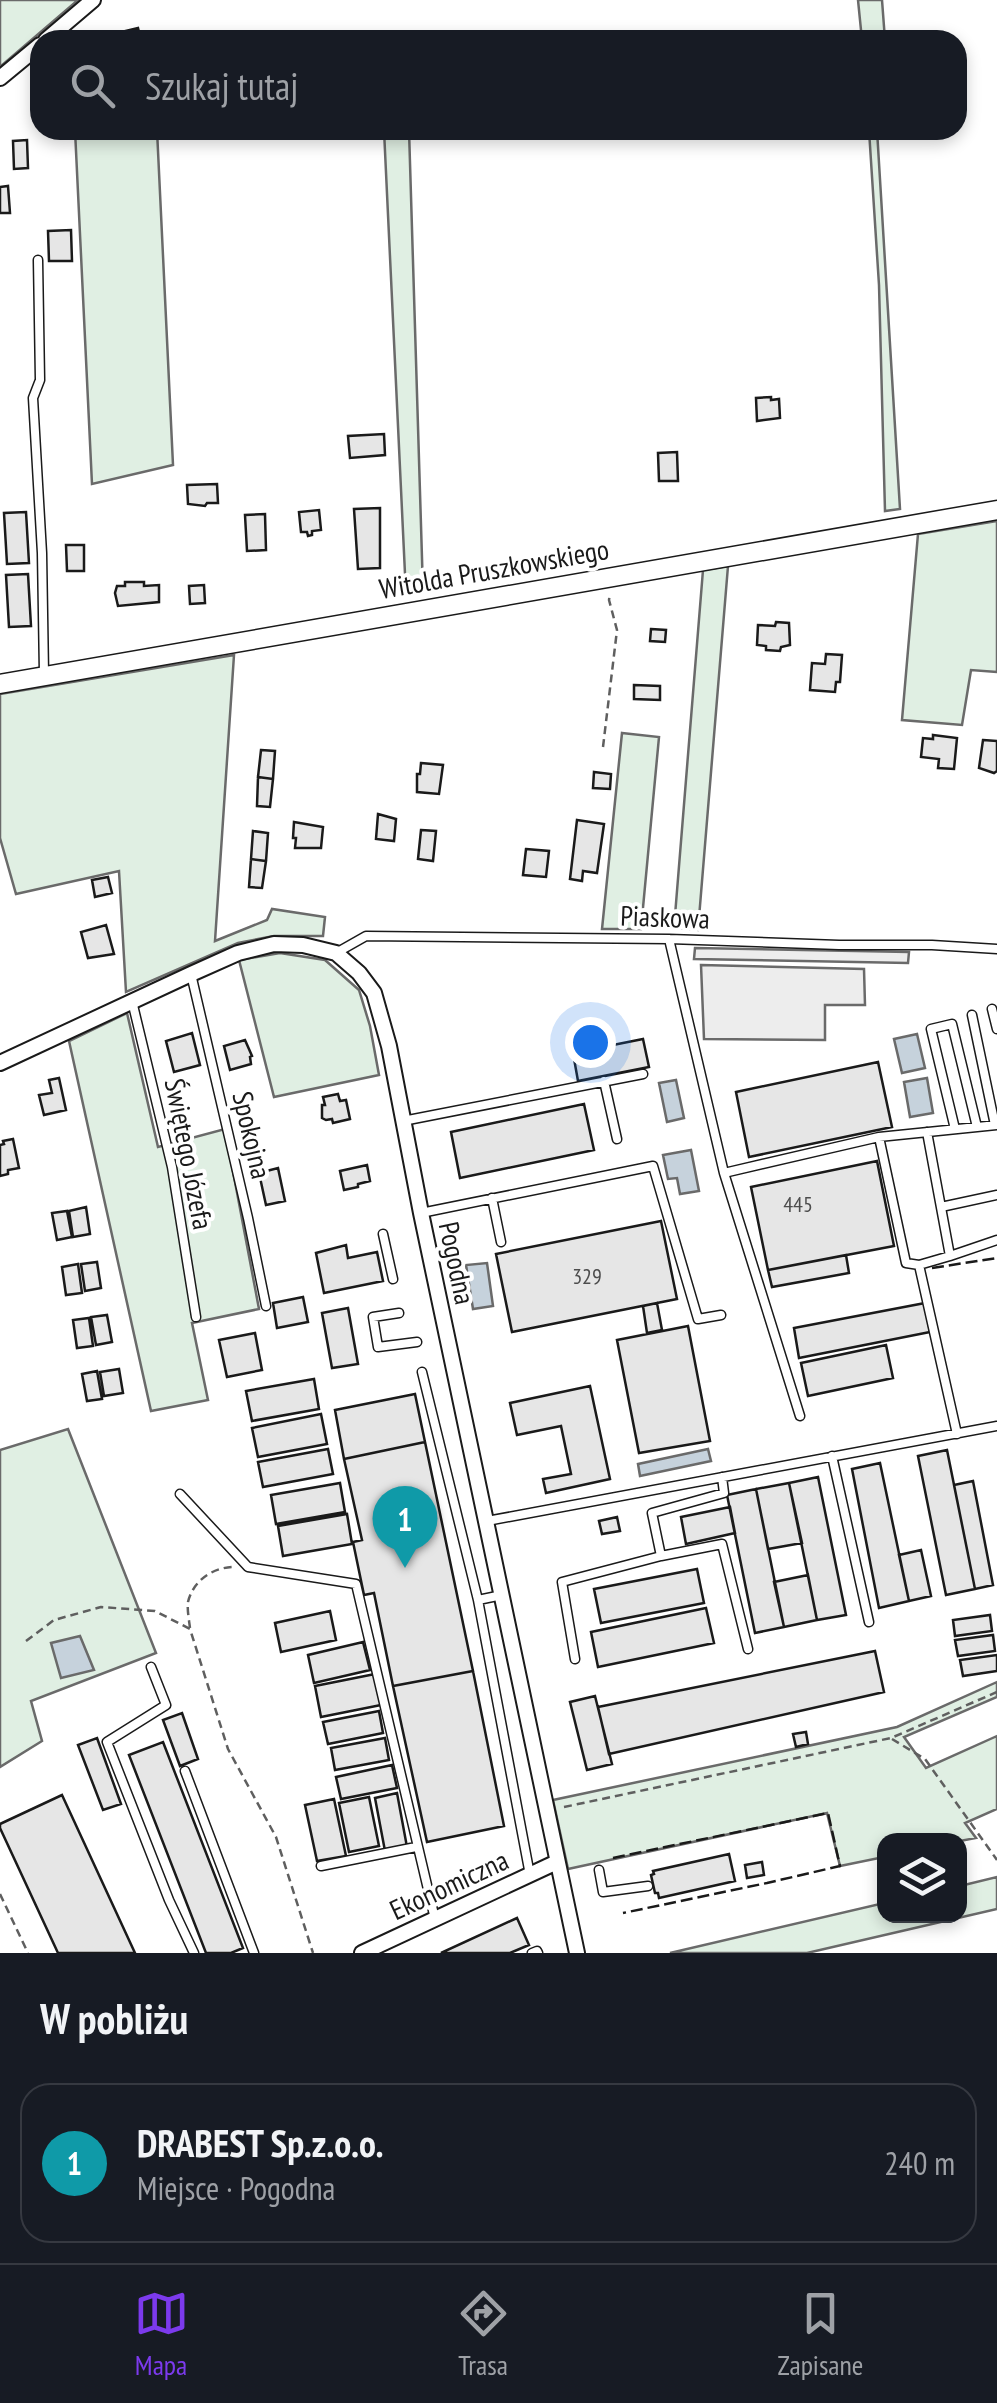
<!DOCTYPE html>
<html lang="pl">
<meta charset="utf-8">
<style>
:root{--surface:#171b24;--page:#242831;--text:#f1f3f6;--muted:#9ea1a6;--line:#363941;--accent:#7c3aed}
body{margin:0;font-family:"PT Sans Narrow",sans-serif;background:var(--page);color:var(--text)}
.controls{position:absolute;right:30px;bottom:30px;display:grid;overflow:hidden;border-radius:20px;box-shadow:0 5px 15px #0003}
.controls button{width:90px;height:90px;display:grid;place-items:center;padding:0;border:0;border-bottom:2px solid var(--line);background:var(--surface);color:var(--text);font:50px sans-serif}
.you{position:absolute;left:590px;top:1042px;width:35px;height:35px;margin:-25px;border:8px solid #fff;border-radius:50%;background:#1a73e8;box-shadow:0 0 0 15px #1a73e833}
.badge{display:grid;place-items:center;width:65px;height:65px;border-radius:50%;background:var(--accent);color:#fff;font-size:32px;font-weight:700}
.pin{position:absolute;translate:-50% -82px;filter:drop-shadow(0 2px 5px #0008)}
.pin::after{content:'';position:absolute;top:52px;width:35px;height:30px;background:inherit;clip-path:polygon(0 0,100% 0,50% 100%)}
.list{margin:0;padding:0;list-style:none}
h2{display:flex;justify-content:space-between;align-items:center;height:130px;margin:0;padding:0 40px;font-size:42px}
h2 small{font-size:32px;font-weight:400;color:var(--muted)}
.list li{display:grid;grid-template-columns:65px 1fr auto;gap:30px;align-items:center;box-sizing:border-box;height:160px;margin:0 20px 20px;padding:0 20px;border:2px solid var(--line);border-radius:30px}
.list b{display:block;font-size:38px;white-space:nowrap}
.list p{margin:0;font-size:32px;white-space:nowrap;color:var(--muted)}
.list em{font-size:32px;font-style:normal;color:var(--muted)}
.icon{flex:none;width:55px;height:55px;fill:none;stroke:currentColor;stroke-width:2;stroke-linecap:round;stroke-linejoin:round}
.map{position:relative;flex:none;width:997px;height:1953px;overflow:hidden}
.search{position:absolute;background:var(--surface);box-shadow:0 5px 15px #0003;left:30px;right:30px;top:30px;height:110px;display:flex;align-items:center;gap:25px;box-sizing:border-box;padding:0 35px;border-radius:30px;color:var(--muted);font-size:38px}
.sheet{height:310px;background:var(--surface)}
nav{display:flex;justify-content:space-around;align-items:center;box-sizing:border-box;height:140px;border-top:2px solid var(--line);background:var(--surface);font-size:28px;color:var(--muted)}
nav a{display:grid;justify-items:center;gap:5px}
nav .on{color:var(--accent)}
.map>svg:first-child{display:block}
</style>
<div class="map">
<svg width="997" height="1953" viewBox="0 0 997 1953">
<rect width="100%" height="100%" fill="#fff"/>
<path fill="#e0efe3" stroke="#6a6a6a" stroke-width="2.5" d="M 0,0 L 78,0 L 0,67 Z
M 858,0 L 882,0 L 885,40 L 862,40 Z
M 75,130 L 157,130 L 173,465 L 92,484 Z
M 384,130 L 409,130 L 423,591 L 406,595 Z
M 869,130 L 877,130 L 900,509 L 885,511 L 879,285 Z
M 997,521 L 997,672 L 971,670 L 962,725 L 902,720 L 918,534 Z
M 728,566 L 698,930 L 674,928 L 703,570 Z
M 234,655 L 215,941 L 267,920 L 272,909 L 325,917 L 323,936 L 274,936 L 238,943 L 126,992 L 119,871 L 16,894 L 0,838 L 0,694 Z
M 622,733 L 659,737 L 641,929 L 602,929 Z
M 280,953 L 325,960 L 359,990 L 370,1026 L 379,1075 L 274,1097 L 239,960 Z
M 127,1013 L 158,1147 L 225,1129 L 259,1309 L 192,1323 L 208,1400 L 151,1411 L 69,1041 Z
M 68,1429 L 156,1653 L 31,1701 L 42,1741 L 0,1767 L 0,1450 Z
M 997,1682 L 997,1697 L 904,1737 L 926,1768 L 997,1736 L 997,1809 L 965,1823 L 976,1838 L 960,1841 L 884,1840 L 884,1857 L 840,1866 L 827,1813 L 568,1869 L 553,1800 L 897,1727 Z
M 997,1877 L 997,1909 L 807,1953 L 670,1953 L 884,1903 L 884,1916 L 960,1916 L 960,1886 Z"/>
<path fill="#ededed" stroke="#6a6a6a" stroke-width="2.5" d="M 695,948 L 909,952 L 908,963 L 694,959 Z
M 701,965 L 864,969 L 865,1005 L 825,1005 L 825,1040 L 704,1039 Z"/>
<path fill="#c6d2dc" stroke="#6a6a6a" stroke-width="2.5" d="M 917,1034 L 925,1068 L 902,1073 L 894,1039 Z
M 927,1078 L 933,1113 L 910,1117 L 904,1082 Z
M 676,1080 L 684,1118 L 667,1122 L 659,1083 Z
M 691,1150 L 699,1191 L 680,1194 L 677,1178 L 668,1179 L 663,1155 Z
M 487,1263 L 493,1306 L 473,1309 L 466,1265 Z
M 708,1449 L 711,1461 L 640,1476 L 638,1464 Z
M 80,1636 L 94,1670 L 61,1678 L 51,1643 Z"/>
<path fill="#e6e6e6" stroke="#1a1a1a" stroke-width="2.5" d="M 138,28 L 140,36 L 126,40 L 110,40 L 109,35 Z
M 27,140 L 28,168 L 14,169 L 13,141 Z
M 8,186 L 10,213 L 0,213 L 0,187 Z
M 71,230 L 72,261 L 49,261 L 48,231 Z
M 771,397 L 771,400 L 779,399 L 780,418 L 757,421 L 756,398 Z
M 384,434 L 385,455 L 350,458 L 348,436 Z
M 677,452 L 678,481 L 659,481 L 658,453 Z
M 217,484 L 218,503 L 207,503 L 205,506 L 188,504 L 187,485 Z
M 380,508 L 380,568 L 358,569 L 354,509 Z
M 319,510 L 321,530 L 312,531 L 312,535 L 308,536 L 307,532 L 301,532 L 299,512 Z
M 26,512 L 29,563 L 7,564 L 4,513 Z
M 265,514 L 266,550 L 247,551 L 245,515 Z
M 66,545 L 84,545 L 84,571 L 67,571 Z
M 28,574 L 31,626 L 9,627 L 6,575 Z
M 125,582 L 144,582 L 144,586 L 159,585 L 159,602 L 118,606 L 115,593 L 117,586 L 125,586 Z
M 204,585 L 205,603 L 190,604 L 189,586 Z
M 776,622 L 789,623 L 790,645 L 781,647 L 780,651 L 766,650 L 766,646 L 757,645 L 758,625 L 775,626 Z
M 651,629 L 666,630 L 665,642 L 650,641 Z
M 826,654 L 842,655 L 840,682 L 836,682 L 835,692 L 810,690 L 812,663 L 825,664 Z
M 634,685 L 660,686 L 660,700 L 634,699 Z
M 933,735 L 957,738 L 954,769 L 938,768 L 939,759 L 921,757 L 923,738 L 933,739 Z
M 983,740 L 997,741 L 997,771 L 994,773 L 979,768 Z
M 261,750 L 275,751 L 273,779 L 258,777 Z
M 421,763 L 443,765 L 439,794 L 417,792 L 417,774 L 420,774 Z
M 594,772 L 611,774 L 610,789 L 593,788 Z
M 258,777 L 273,779 L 270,807 L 257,806 Z
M 378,814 L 396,819 L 394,841 L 376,839 Z
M 577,820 L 604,824 L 597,873 L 583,871 L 582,881 L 570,879 Z
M 294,822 L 323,827 L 321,848 L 295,848 L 296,838 L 293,838 Z
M 421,830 L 436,831 L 433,861 L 418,859 Z
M 253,831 L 268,833 L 266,861 L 251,859 Z
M 526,849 L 549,851 L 546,877 L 523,875 Z
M 251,859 L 266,861 L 262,888 L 249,887 Z
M 108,877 L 112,893 L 95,897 L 92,880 Z
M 106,925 L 114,954 L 88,958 L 81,932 Z
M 192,1033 L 200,1065 L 174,1072 L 166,1041 Z
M 643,1039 L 649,1067 L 578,1081 L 573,1053 Z
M 245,1040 L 252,1056 L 250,1057 L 251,1064 L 230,1070 L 224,1046 Z
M 878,1062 L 892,1127 L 749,1157 L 736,1092 Z
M 59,1078 L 66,1110 L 44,1115 L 39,1095 L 52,1093 L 49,1080 Z
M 338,1094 L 340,1101 L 346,1100 L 350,1119 L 333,1123 L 332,1119 L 326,1120 L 322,1118 L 322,1105 L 325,1105 L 323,1097 Z
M 584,1104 L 594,1150 L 460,1178 L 451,1132 Z
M 13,1139 L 19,1168 L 8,1170 L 8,1174 L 0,1176 L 0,1145 L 4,1144 L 3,1141 Z
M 877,1161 L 894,1246 L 768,1270 L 751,1187 Z
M 367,1165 L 370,1181 L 358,1184 L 358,1187 L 344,1190 L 340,1171 Z
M 278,1168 L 285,1201 L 266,1205 L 259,1173 Z
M 86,1207 L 90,1234 L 73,1237 L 69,1211 Z
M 67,1211 L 72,1237 L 57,1240 L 52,1213 Z
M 661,1221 L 677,1299 L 512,1332 L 496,1254 Z
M 346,1245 L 348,1258 L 377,1252 L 383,1281 L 324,1293 L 316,1253 Z
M 846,1255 L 849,1273 L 772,1287 L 768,1270 Z
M 97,1262 L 101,1288 L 85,1291 L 81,1264 Z
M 78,1264 L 82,1293 L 66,1295 L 62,1267 Z
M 303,1297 L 308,1322 L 277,1328 L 273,1303 Z
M 657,1303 L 662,1330 L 647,1333 L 643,1306 Z
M 925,1303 L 930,1332 L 799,1358 L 794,1328 Z
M 348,1308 L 358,1364 L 332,1368 L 322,1313 Z
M 107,1315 L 112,1342 L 96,1345 L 91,1317 Z
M 89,1318 L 93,1346 L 77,1348 L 73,1320 Z
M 688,1326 L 710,1441 L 639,1453 L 617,1340 Z
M 255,1333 L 262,1370 L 227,1377 L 219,1340 Z
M 886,1345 L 893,1378 L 808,1396 L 801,1363 Z
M 119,1369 L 123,1393 L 104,1396 L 100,1372 Z
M 97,1371 L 102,1399 L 87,1401 L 82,1374 Z
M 314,1379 L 319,1409 L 252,1421 L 246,1391 Z
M 590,1386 L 610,1479 L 546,1493 L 543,1479 L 571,1474 L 561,1426 L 517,1435 L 510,1403 Z
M 415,1394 L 425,1442 L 344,1459 L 335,1410 Z
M 321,1414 L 327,1444 L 258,1457 L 252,1428 Z
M 425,1442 L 473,1671 L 393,1686 L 374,1593 L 364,1595 L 353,1542 L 362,1540 L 344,1459 Z
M 328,1449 L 333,1474 L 263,1487 L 258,1462 Z
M 947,1450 L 975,1589 L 946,1595 L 918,1456 Z
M 880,1463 L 909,1601 L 879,1608 L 852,1469 Z
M 818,1477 L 846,1615 L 817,1620 L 789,1483 Z
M 973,1481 L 993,1585 L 975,1589 L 954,1485 Z
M 340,1483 L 345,1512 L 276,1524 L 271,1495 Z
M 789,1483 L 802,1543 L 768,1549 L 756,1489 Z
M 756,1489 L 784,1627 L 755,1633 L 727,1495 Z
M 730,1507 L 735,1533 L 686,1544 L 681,1517 Z
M 347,1514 L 352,1544 L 283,1556 L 278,1526 Z
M 617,1517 L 620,1531 L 602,1534 L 599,1521 Z
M 921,1550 L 931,1596 L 909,1601 L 899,1555 Z
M 697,1569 L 704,1603 L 601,1623 L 594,1589 Z
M 808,1575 L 817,1620 L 784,1627 L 774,1582 Z
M 706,1608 L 714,1643 L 598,1667 L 591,1632 Z
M 330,1611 L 336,1640 L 281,1652 L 275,1623 Z
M 990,1615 L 992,1631 L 955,1636 L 953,1620 Z
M 993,1635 L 995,1651 L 958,1656 L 955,1640 Z
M 363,1642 L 370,1670 L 314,1683 L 308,1655 Z
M 875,1651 L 884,1692 L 609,1754 L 598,1707 Z
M 997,1655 L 997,1671 L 963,1676 L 960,1660 Z
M 473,1671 L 504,1826 L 427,1842 L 393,1686 Z
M 375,1674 L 381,1705 L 321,1717 L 315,1686 Z
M 595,1696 L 612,1764 L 587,1770 L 570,1702 Z
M 379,1711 L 383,1733 L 328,1744 L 323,1722 Z
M 182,1713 L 198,1759 L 180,1766 L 163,1720 Z
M 806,1732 L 808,1744 L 796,1747 L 793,1734 Z
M 97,1738 L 121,1804 L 103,1810 L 78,1745 Z
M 385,1738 L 389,1760 L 335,1770 L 331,1748 Z
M 163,1742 L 243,1948 L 231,1953 L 206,1953 L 129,1755 Z
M 392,1765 L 397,1788 L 341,1799 L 336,1777 Z
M 397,1793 L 407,1847 L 385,1851 L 375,1798 Z
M 62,1795 L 135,1953 L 58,1953 L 0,1828 L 0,1824 Z
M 369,1797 L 379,1846 L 349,1852 L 339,1803 Z
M 334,1799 L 346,1856 L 317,1861 L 305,1805 Z
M 729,1854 L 735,1881 L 659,1898 L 658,1893 L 655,1893 L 651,1875 L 654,1874 L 653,1871 Z
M 762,1862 L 764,1875 L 747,1878 L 745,1865 Z
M 517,1918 L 529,1945 L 510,1953 L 441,1953 Z"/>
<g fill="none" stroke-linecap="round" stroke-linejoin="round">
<g stroke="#1a1a1a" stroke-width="11">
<path id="service" d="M 38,260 L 40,380 L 33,398 L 42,553 L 44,674
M 669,939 L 724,1173
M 336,953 L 366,936 L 669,939 L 839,945 L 932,945 L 997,949
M 191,974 L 248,1218 L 266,1306
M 132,1001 L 172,1167 L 196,1317
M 992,1009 L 997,1029
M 972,1015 L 995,1125
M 604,1081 L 617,1139
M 403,1121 L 643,1074
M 955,1129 L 931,1029 L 952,1024 L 977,1127
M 879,1137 L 906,1263 L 919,1265 L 957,1434
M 492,1198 L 501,1242
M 941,1207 L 997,1195
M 421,1213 L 653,1166 L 698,1319 L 721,1315
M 383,1234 L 393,1279
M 950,1256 L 997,1240
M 919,1265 L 950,1256 L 927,1132
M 399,1313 L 373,1317 L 378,1347 L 417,1342
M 422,1372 L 478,1600 L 502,1595
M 800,1416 L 724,1173 L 879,1137 L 997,1125
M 832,1456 L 869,1622
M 722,1477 L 724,1493 L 652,1513 L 661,1556 L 722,1544 L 748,1649
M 180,1494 L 248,1567 L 356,1584 L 435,1919
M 487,1521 L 997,1426
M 478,1600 L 530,1875
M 575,1659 L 562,1582 L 661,1556
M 151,1667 L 166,1705 L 107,1742 L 169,1900 L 194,1953
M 185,1771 L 254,1953
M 321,1866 L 416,1847
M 599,1870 L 603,1892 L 648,1886
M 532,1953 L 537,1951 L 538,1953"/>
</g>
<g stroke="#1a1a1a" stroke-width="18">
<path id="minor" d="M 46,40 L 93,0
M 0,78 L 40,45
M 0,1063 L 191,974 L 238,953 L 274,944 L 303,945 L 336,953 L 359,973 L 374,993 L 389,1046 L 421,1213 L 577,1953
M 362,1953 L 557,1862"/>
</g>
<g stroke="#1a1a1a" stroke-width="21">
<path id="tertiary" d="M 0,684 L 997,510"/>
</g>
<path stroke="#5f5f5f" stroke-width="2.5" stroke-dasharray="8 5" stroke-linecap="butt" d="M 603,747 L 617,630 L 609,600 L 610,593
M 190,1628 C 189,1620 187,1609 188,1602 C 193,1581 212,1568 232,1567
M 26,1641 L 54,1620 L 101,1607 L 155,1611 L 190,1629 L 228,1749 L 276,1837 L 313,1953
M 892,1739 L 925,1759 L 997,1860
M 564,1807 L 891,1738 L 997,1692
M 0,1894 L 28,1953"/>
<use href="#service" stroke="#fff" stroke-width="8"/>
<use href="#minor" stroke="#fff" stroke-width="14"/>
<use href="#tertiary" stroke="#fff" stroke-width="18"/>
<path stroke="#1a1a1a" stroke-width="2.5" stroke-dasharray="12 5" stroke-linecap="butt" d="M 932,1268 L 997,1258
M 613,1858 L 828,1813 L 840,1866 L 767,1883 L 623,1913"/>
</g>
<g text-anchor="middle" stroke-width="8" stroke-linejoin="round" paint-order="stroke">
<g font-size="22" fill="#4d4d4d">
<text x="798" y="1212">445</text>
<text x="587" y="1284">329</text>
</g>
<g font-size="28" fill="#1a1a1a" stroke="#fff">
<text transform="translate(494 569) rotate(-10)" y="10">Witolda Pruszkowskiego</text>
<text transform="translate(665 917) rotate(2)" y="10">Piaskowa</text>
<text transform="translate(252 1135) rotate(77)" y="10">Spokojna</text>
<text transform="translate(189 1154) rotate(79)" y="10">Świętego Józefa</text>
<text transform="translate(457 1263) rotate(78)" y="10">Pogodna</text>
<text transform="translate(449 1885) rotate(-25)" y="10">Ekonomiczna</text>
</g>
</g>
</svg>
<div class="controls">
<button><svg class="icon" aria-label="layers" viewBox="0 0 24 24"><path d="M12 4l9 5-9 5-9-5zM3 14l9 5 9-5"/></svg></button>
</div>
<div class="you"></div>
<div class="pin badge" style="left:405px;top:1568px;background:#0f9aa8">1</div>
<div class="search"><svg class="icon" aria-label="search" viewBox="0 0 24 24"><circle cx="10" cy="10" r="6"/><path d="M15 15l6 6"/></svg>Szukaj tutaj</div>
</div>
<section class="sheet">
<h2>W pobliżu<small></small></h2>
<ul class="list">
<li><span class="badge" style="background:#0f9aa8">1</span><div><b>DRABEST Sp.z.o.o.</b><p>Miejsce · Pogodna</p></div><em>240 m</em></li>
</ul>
</section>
<nav>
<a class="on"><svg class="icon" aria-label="map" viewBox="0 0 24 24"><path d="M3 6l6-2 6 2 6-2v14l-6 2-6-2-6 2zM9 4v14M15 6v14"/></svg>Mapa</a>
<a><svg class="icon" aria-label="directions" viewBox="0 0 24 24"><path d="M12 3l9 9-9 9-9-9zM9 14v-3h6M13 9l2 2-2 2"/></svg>Trasa</a>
<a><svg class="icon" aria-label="saved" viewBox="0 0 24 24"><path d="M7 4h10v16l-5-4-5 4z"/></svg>Zapisane</a>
</nav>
